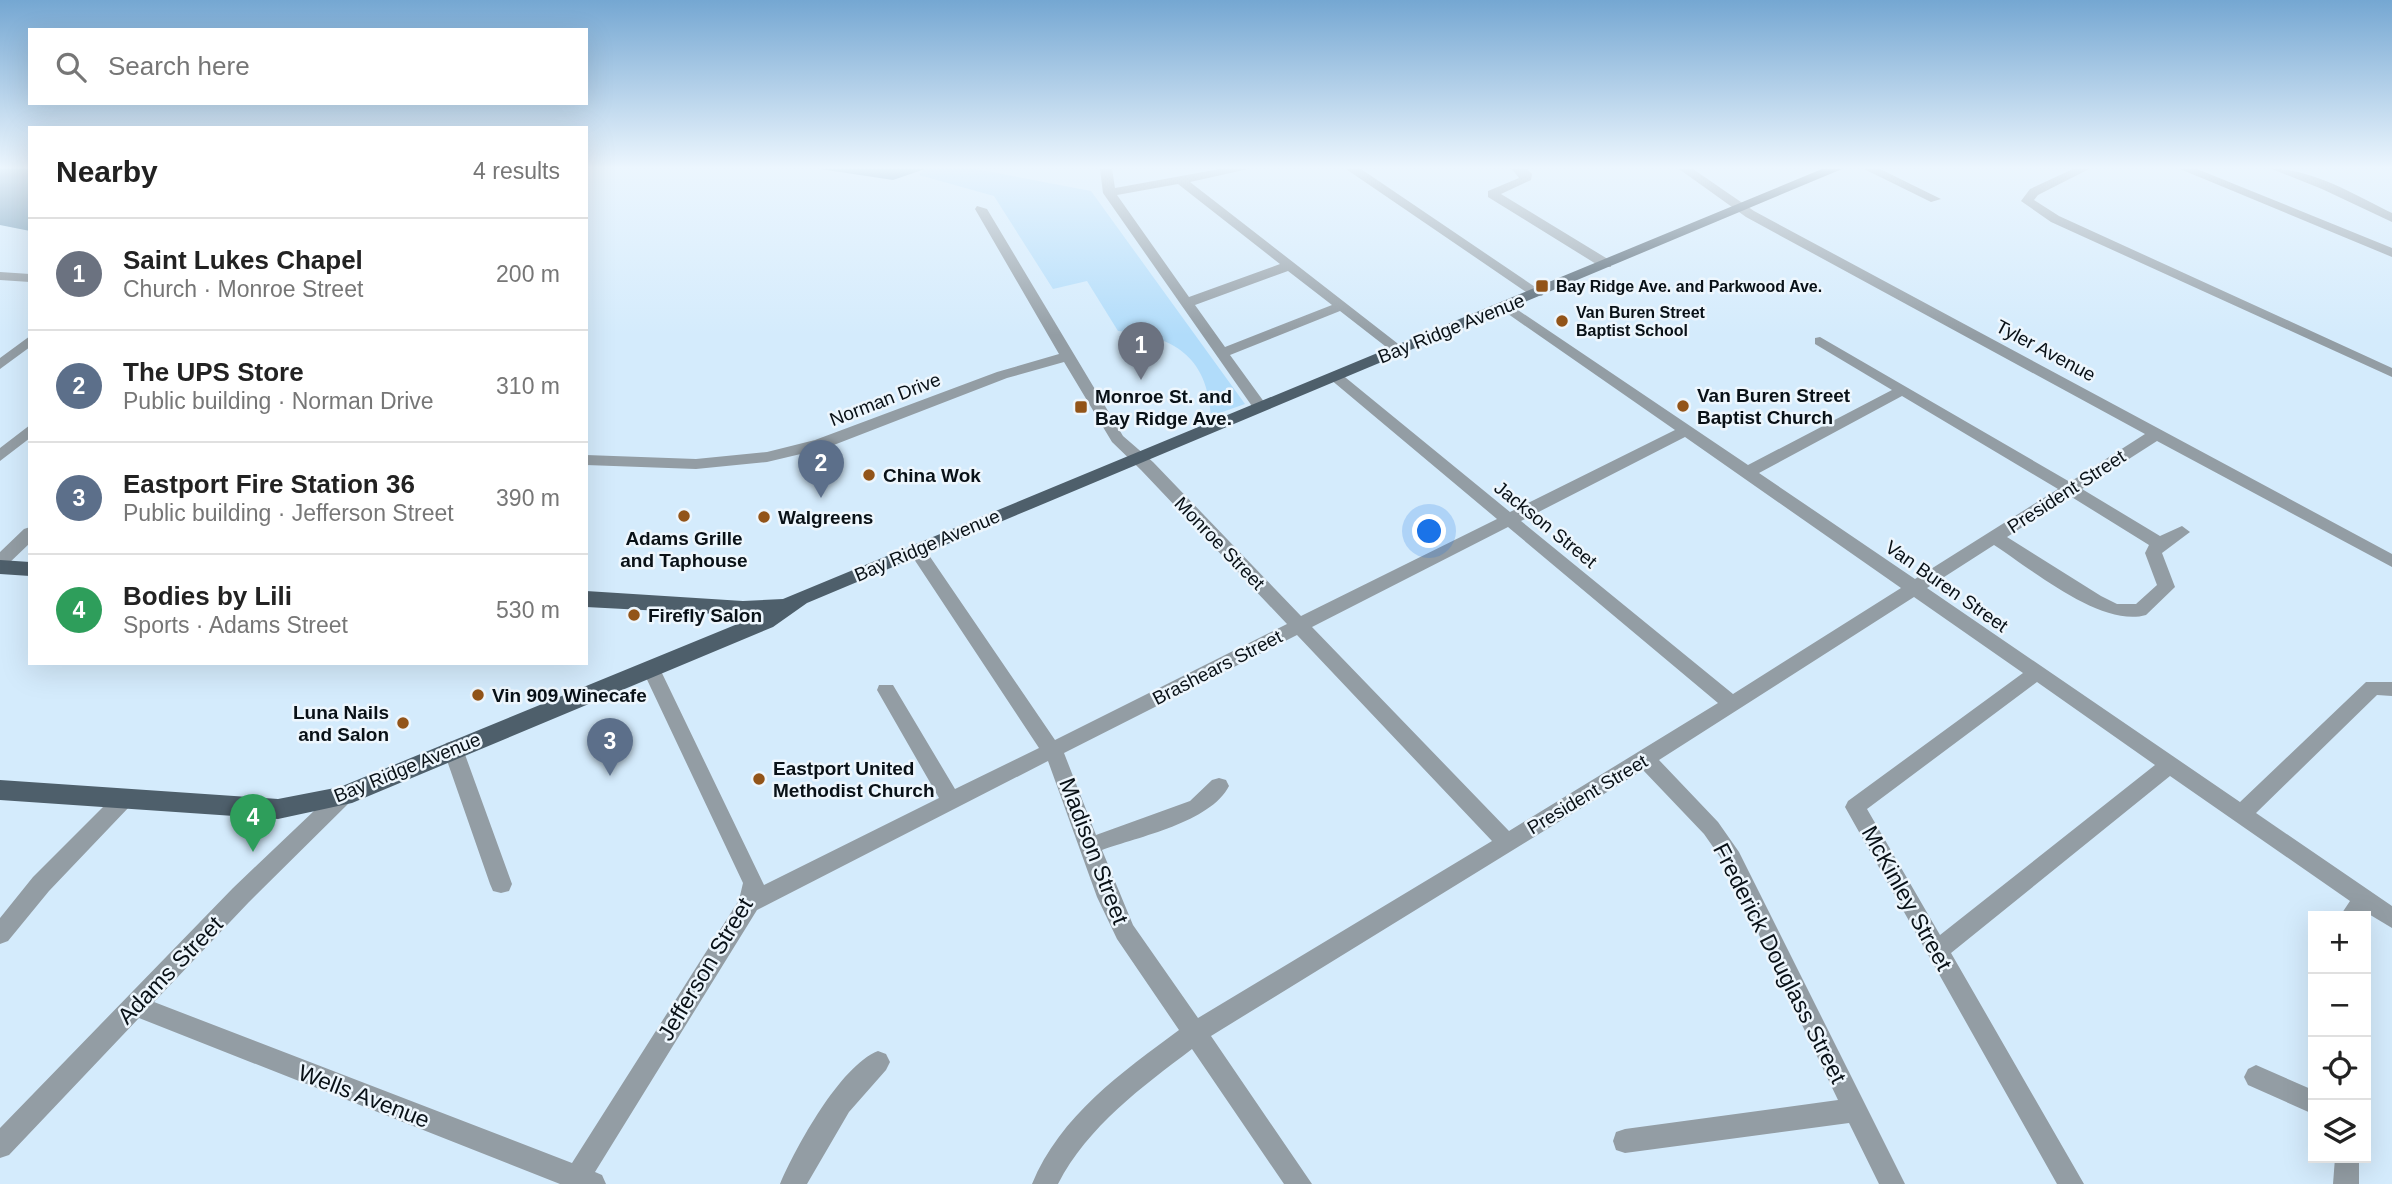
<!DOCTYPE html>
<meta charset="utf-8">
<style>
:root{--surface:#fff;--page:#f6f6f6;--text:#222;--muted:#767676;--line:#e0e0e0;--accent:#0f766e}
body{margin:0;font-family:Helvetica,sans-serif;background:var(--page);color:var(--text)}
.controls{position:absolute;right:21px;bottom:21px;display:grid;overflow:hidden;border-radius:0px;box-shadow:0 7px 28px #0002}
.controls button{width:63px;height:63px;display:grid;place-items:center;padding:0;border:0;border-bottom:2px solid var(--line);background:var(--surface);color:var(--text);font:35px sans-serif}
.you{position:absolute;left:1430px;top:532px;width:24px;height:24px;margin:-18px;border:5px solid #fff;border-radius:50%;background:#1a73e8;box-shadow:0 0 0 10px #1a73e833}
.badge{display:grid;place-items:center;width:46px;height:46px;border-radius:50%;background:var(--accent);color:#fff;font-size:23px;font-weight:700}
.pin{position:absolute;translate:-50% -58px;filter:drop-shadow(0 2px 4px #0008)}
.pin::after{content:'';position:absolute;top:37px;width:24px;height:21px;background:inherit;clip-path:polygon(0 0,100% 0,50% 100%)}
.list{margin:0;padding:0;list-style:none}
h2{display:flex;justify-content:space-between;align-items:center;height:91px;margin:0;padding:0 28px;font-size:30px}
h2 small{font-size:23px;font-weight:400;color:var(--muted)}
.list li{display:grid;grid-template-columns:46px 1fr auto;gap:21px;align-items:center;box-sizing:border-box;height:112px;padding:0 28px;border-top:2px solid var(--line)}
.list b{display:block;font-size:26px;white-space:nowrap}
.list p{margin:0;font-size:23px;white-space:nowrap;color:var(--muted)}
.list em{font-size:23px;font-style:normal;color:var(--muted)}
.icon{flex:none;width:38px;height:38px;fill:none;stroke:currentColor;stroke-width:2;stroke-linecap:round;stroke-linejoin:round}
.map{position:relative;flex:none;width:2392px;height:1184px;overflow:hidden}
.search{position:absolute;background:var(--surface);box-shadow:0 7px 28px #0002;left:28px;top:28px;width:560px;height:77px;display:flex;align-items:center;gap:18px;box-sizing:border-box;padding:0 24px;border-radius:0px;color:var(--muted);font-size:26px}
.panel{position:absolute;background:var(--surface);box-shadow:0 7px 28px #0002;left:28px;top:126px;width:560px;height:539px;border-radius:0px}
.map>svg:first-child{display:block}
</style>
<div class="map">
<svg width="2392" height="1184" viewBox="0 0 2392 1184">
<rect width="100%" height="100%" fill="#d4ebfc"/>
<path fill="#b1dcfa" d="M 924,169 L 976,169 L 1091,191 L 1245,404 L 1211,416 C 1207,356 1174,336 1118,331 L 1087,281 L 1053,289 L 994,196 L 919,175 Z"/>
<path fill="#6994b1" d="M 0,169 L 30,169 L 30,231 L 0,225 Z
M 820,169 L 925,169 L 893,180 Z"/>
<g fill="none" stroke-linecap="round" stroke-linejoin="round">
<path fill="#939da4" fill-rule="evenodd" d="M 1100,169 L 1112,169 L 1115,188 L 1220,169 L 1248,169 L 1190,182 L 1406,350 L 1399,354 L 1394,353 L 1340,311 L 1230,355 L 1267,406 L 1264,409 L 1254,409 L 1103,193 ZM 1178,184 L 1280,264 L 1189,297 L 1117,195 ZM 1288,271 L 1332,305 L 1225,347 L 1195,305 Z
M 1346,169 L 1361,169 L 1544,293 L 1542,296 L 1532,296 Z
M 1512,169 L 1527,169 L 1532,174 L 1531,180 L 1501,194 L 1611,261 L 1611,267 L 1601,267 L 1488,197 L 1488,191 L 1519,178 Z
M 1679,169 L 1693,169 L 1754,211 L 2392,554 L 2392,567 L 2157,441 L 2082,489 L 2160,536 L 2182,526 L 2190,532 L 2162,553 L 2175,587 L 2146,615 C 2102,628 2031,569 1994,545 L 1927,588 L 2240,802 L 2366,682 L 2392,682 L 2392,696 L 2377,695 L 2256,813 L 2392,906 L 2392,928 L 2367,913 L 2364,916 L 2340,916 L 2350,901 L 2170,776 L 1951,953 L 2084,1184 L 2057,1184 L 1845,807 L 1848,801 L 2023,673 L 1914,597 L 1659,760 L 1718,822 L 1739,852 L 1905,1184 L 1879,1184 L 1849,1123 L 1625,1153 L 1616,1150 L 1613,1141 L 1616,1132 L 1625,1129 L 1838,1100 L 1725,864 L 1704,834 L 1643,770 L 1211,1036 L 1312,1184 L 1284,1184 L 1192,1049 C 1142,1087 1088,1126 1058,1184 L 1032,1184 C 1060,1116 1122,1072 1179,1030 L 1117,939 L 1097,897 L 1048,761 L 757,910 L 595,1172 L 602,1175 L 606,1184 L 560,1184 L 139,1018 L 9,1155 L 0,1158 L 0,1128 L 233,888 L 336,790 L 343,788 L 350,790 L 353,796 L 350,802 L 249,902 L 154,1002 L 572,1163 L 739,900 L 743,883 L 642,669 L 644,664 L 658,664 L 660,669 L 764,885 L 939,798 L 877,690 L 879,685 L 893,685 L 955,789 L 1039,748 L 910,553 L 908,549 L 910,545 L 922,545 L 1055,740 L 1287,624 L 1141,470 L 1112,442 L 1064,362 L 1007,378 L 826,448 L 767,462 L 696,469 L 586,465 L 586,455 L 696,459 L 767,452 L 815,440 L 997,372 L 1059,354 L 975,209 L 977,206 L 987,209 L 1123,436 L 1153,462 L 1301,616 L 1497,519 L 1330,379 L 1330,373 L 1340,373 L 1510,512 L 1675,430 L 1501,309 L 1501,303 L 1506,302 L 1748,465 L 1892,390 L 1815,344 L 1815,338 L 1820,337 L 2070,482 L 2145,434 L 1746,217 ZM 1902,396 L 2058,489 L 1915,579 L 1759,473 ZM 1685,437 L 1901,588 L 1733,694 L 1521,521 ZM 2070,496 L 2149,545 L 2145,553 L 2157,585 L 2136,604 L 2117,604 L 2101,596 L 2007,537 ZM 1508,527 L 1718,703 L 1509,831 L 1312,627 ZM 1297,635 L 1492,841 L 1198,1018 L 1133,925 L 1102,850 C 1138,837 1211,822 1229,786 L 1226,780 L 1219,778 L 1212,780 L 1190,801 L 1096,835 L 1064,753 ZM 2037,682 L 2155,765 L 1940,935 L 1867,809 Z
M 1864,169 L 1880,169 L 1941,199 L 1931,202 Z
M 2073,169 L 2089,169 L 2038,195 L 2034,200 L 2059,216 L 2392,368 L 2392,377 L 2051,222 L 2021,201 L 2030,189 Z
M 2180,169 L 2197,169 L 2392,248 L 2392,257 Z
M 2272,169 C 2314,169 2355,195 2392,213 L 2392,222 L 2322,189 Z
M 0,272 L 30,274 L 30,282 L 0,280 Z
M 30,336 L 30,347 L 0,369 L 0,358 Z
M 30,425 L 30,438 L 0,461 L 0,448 Z
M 30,527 L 30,543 L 6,566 L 0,568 L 0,552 L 24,529 Z
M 453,741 L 460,743 L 463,749 L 512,884 L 509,891 L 501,893 L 493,891 L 490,884 L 443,749 L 446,743 Z
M 123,792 L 130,794 L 133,800 L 130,806 L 49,891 L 8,941 L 0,944 L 0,918 L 33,877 L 116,794 Z
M 878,1051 L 886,1054 L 890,1062 L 886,1070 L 849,1112 L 807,1184 L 780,1184 C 796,1147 840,1066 878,1051 Z
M 2256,1065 L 2313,1090 L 2313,1114 L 2248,1085 L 2244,1077 L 2248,1069 Z
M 2335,1158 L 2359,1158 L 2359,1184 L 2333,1184 Z"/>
<path fill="#4e5f6b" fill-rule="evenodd" d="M 1822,169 L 1842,169 L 807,603 L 773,627 L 352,803 L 278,819 L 0,800 L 0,780 L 278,799 L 340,787 L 757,616 L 586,607 L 586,591 L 743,601 L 783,599 Z
M 0,560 L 30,562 L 30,576 L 0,574 Z"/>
</g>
<linearGradient id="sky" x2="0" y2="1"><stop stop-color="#75a7d2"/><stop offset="0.5" stop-color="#ecf6fe"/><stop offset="1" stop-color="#ecf6fe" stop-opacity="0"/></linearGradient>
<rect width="2392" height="335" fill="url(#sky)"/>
<g fill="#925419" stroke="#edf6fd" stroke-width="2.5">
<rect x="1535" y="279" width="14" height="14" rx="3.5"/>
<circle cx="1562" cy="321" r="7"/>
<circle cx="1683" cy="406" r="7"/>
<rect x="1074" y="400" width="14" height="14" rx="3.5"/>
<circle cx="869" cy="475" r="7"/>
<circle cx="684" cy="516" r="7"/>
<circle cx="764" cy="517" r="7"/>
<circle cx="634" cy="615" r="7"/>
<circle cx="478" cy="695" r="7"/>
<circle cx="403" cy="723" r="7"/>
<circle cx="759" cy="779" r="7"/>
</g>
<g text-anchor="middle" stroke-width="5" stroke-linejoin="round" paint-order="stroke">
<g font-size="16" font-weight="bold" fill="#091117" stroke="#edf6fd" text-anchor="start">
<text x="1556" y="292">Bay Ridge Ave. and Parkwood Ave.</text>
<text x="1576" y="318">Van Buren Street<tspan x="1576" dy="18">Baptist School</tspan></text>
</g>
<g font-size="19" fill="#091117" stroke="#edf6fd">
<text transform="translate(1451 328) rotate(-22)" y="7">Bay Ridge Avenue</text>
<text transform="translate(2046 350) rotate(28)" y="7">Tyler Avenue</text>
<text transform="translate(885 399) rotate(-21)" y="7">Norman Drive</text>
<text transform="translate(2066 491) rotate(-33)" y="7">President Street</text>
<text transform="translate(1546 524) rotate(39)" y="7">Jackson Street</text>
<text transform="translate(1220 543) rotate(46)" y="7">Monroe Street</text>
<text transform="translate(927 545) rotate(-23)" y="7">Bay Ridge Avenue</text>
<text transform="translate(1947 586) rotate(35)" y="7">Van Buren Street</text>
<text transform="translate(1217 667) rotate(-27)" y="7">Brashears Street</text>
<text transform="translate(407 767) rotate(-22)" y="7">Bay Ridge Avenue</text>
<text transform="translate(1587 794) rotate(-31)" y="7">President Street</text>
</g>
<g font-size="19" font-weight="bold" fill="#091117" stroke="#edf6fd" text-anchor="start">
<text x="1697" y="402">Van Buren Street<tspan x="1697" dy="22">Baptist Church</tspan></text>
<text x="1095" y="403">Monroe St. and<tspan x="1095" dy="22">Bay Ridge Ave.</tspan></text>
<text x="883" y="482">China Wok</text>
<text x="778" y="524">Walgreens</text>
<text x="684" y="545" text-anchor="middle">Adams Grille<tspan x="684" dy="22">and Taphouse</tspan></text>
<text x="648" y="622">Firefly Salon</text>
<text x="492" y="702">Vin 909 Winecafe</text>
<text x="389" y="719" text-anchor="end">Luna Nails<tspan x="389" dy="22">and Salon</tspan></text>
<text x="773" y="775">Eastport United<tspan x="773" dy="22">Methodist Church</tspan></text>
</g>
<g font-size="23" fill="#091117" stroke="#edf6fd">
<text transform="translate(1094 851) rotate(69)" y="8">Madison Street</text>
<text transform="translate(1907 898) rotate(61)" y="8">McKinley Street</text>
<text transform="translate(1780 963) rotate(63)" y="8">Frederick Douglass Street</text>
<text transform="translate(705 969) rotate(-59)" y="8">Jefferson Street</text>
<text transform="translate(170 970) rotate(-46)" y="8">Adams Street</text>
<text transform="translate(364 1096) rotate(21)" y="8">Wells Avenue</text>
</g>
</g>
</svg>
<div class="controls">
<button>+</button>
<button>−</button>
<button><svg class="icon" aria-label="locate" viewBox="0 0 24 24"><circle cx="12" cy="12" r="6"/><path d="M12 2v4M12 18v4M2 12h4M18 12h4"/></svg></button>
<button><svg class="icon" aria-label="layers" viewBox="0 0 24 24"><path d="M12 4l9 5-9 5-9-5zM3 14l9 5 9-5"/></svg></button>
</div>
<div class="you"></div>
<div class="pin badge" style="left:1141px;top:380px;background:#6b7280">1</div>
<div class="pin badge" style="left:821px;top:498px;background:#5c6f8a">2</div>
<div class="pin badge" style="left:610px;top:776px;background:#5c6f8a">3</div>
<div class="pin badge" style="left:253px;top:852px;background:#2e9e5b">4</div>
<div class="search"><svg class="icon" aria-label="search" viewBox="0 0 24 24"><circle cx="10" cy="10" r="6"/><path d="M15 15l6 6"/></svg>Search here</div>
<section class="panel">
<h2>Nearby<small>4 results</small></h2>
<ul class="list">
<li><span class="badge" style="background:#6b7280">1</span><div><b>Saint Lukes Chapel</b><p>Church · Monroe Street</p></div><em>200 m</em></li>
<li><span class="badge" style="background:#5c6f8a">2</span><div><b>The UPS Store</b><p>Public building · Norman Drive</p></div><em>310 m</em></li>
<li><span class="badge" style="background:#5c6f8a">3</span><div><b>Eastport Fire Station 36</b><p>Public building · Jefferson Street</p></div><em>390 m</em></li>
<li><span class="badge" style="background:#2e9e5b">4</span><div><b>Bodies by Lili</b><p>Sports · Adams Street</p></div><em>530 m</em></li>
</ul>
</section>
</div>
